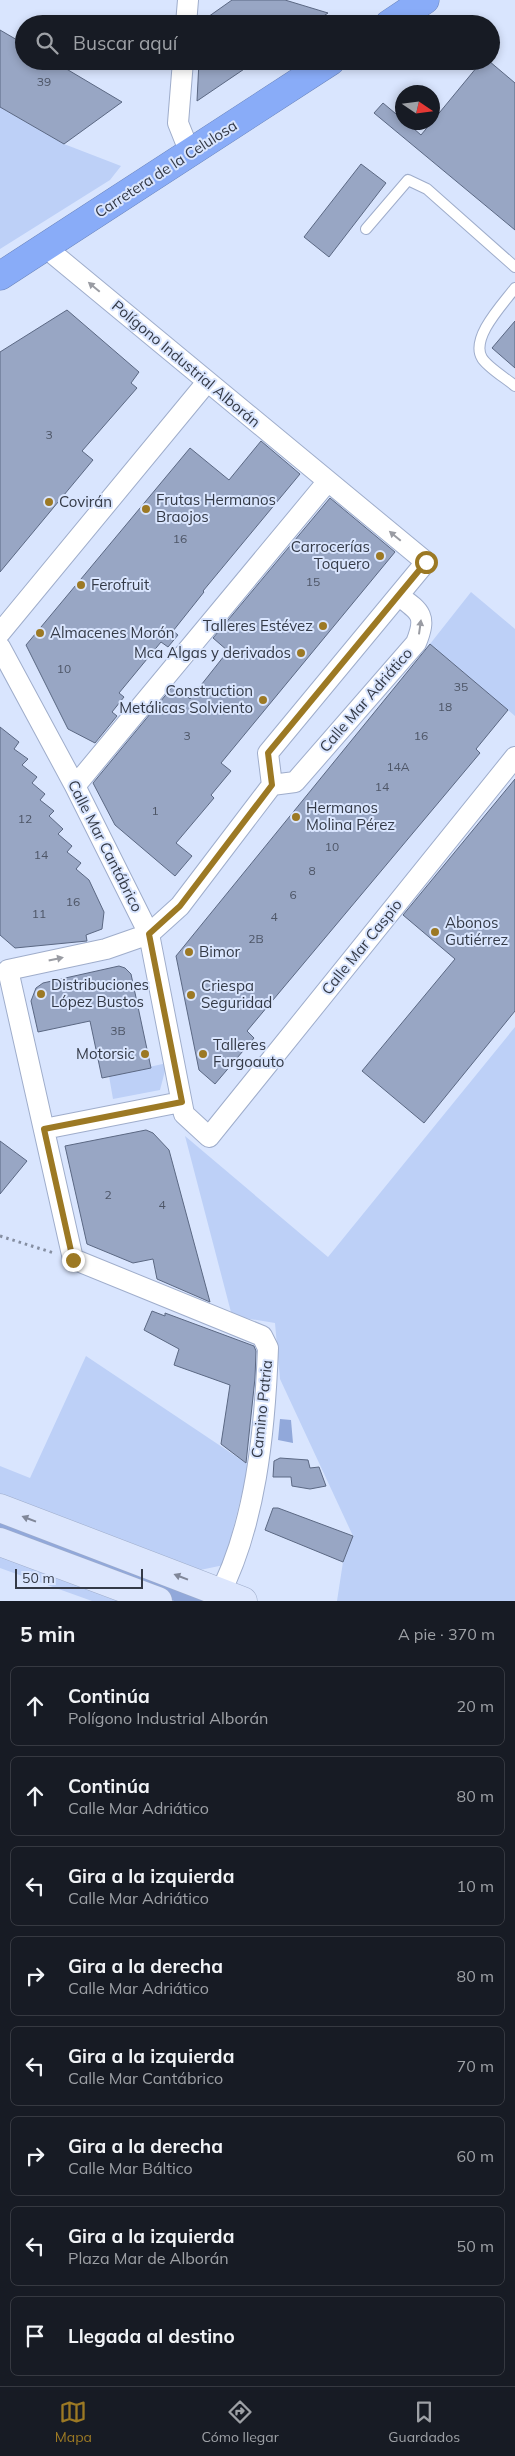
<!DOCTYPE html>
<html lang="es">
<meta charset="utf-8">
<style>
:root{--surface:#171b24;--page:#20242c;--text:#f1f3f6;--muted:#9ea1a6;--line:#363941;--accent:#9c7924}
body{margin:0;font-family:Mulish,sans-serif;background:var(--page);color:var(--text)}
.compass{position:absolute;left:395px;top:85px;width:45px;height:45px;border-radius:50%;background:var(--surface);box-shadow:0 2px 8px #0003;rotate:103deg}
.scale{position:absolute;left:15px;bottom:12px;width:128px;box-sizing:border-box;padding-left:5px;border:2px solid #343a47;border-top:0;font-size:14px;line-height:18px;white-space:nowrap;color:#343a47;-webkit-text-stroke:4px #d9e5fe;paint-order:stroke}
.stop{position:absolute;width:15px;height:15px;margin:-11px;border:4px solid #9c7924;border-radius:50%;background:#fff}
.stop.end{background:#9c7924;border-color:#fff;box-shadow:0 1px 5px #0008}
.list{margin:0;padding:0;list-style:none}
h2{display:flex;justify-content:space-between;align-items:center;height:65px;margin:0;padding:0 20px;font-size:21px}
h2 small{font-size:16px;font-weight:400;color:var(--muted)}
.list li{display:grid;grid-template-columns:32px 1fr auto;gap:15px;align-items:center;box-sizing:border-box;height:80px;margin:0 10px 10px;padding:0 10px;border:1px solid var(--line);border-radius:8px}
.list b{display:block;font-size:19px;white-space:nowrap}
.list p{margin:0;font-size:16px;white-space:nowrap;color:var(--muted)}
.list em{font-size:16px;font-style:normal;color:var(--muted)}
.icon{flex:none;width:28px;height:28px;fill:none;stroke:currentColor;stroke-width:2;stroke-linecap:round;stroke-linejoin:round}
.map{position:relative;flex:none;width:515px;height:1601px;overflow:hidden}
.search{position:absolute;background:var(--surface);box-shadow:0 2px 8px #0003;left:15px;right:15px;top:15px;height:55px;display:flex;align-items:center;gap:12px;box-sizing:border-box;padding:0 18px;border-radius:28px;color:var(--muted);font-size:19px}
.sheet{height:785px;background:var(--surface)}
nav{display:flex;justify-content:space-around;align-items:center;box-sizing:border-box;height:70px;border-top:1px solid var(--line);background:var(--surface);font-size:14px;color:var(--muted)}
nav a{display:grid;justify-items:center;gap:2px}
nav .on{color:var(--accent)}
.map>svg:first-child{display:block}
</style>
<div class="map">
<svg width="515" height="1601" viewBox="0 0 515 1601">
<rect width="100%" height="100%" fill="#d9e5fe"/>
<path fill="#bdd0f7" d="M 0,107 L 64,144 L 121,166 L 110,180 L 0,249 Z
M 471,592 L 515,629 L 515,716 L 430,644 Z
M 515,1027 L 515,1601 L 337,1601 L 343,1562 L 353,1536 L 280,1379 L 275,1323 L 232,1316 L 185,1136 L 328,1257 Z
M 167,1063 L 160,1090 L 113,1099 L 109,1076 Z
M 86,1356 L 249,1465 L 224,1565 L 200,1570 L 0,1497 L 0,1466 L 30,1478 Z
M 0,1553 L 126,1601 L 92,1601 L 0,1568 Z"/>
<path fill="#91a8da" d="M 280,1419 L 291,1420 L 293,1443 L 278,1440 Z
M 0,1514 L 227,1601 L 174,1601 L 128,1582 L 0,1536 Z"/>
<path fill="#98a6c4" stroke="#5b6883" d="M 232,0 L 285,0 L 328,13 L 312,24 L 198,24 Z
M 0,30 L 24,44 L 24,61 L 53,61 L 122,102 L 64,144 L 0,107 Z
M 199,61 L 256,61 L 197,101 Z
M 482,61 L 489,61 L 515,83 L 515,230 L 374,113 L 383,103 L 402,119 L 402,122 L 406,122 L 421,135 Z
M 361,164 L 386,183 L 329,257 L 304,237 Z
M 67,310 L 139,372 L 131,383 L 137,388 L 82,451 L 93,460 L 0,572 L 0,352 Z
M 515,321 L 515,368 L 492,348 Z
M 261,441 L 300,474 L 203,591 L 204,592 L 173,631 L 178,635 L 168,647 L 161,642 L 119,693 L 124,697 L 112,712 L 117,716 L 95,743 L 68,729 L 26,645 L 190,448 L 229,480 Z
M 330,498 L 395,552 L 221,763 L 231,771 L 211,795 L 214,798 L 176,843 L 192,856 L 175,876 L 115,825 L 93,783 L 174,685 L 190,699 L 228,651 L 213,638 Z
M 430,644 L 508,710 L 476,749 L 480,753 L 247,1031 L 254,1038 L 215,1084 L 199,1070 L 176,956 Z
M 0,727 L 19,742 L 14,749 L 28,759 L 22,765 L 37,777 L 32,783 L 45,794 L 40,800 L 54,811 L 49,816 L 63,829 L 58,834 L 72,846 L 67,852 L 81,863 L 76,869 L 89,880 L 104,912 L 102,929 L 86,935 L 87,941 L 15,948 L 0,935 Z
M 515,779 L 515,1011 L 424,1123 L 362,1071 L 455,959 L 403,915 Z
M 119,966 L 125,968 L 131,974 L 151,1068 L 102,1078 L 90,1021 L 38,1032 L 31,1001 L 36,988 L 43,983 Z
M 146,1130 L 153,1133 L 169,1150 L 210,1302 L 157,1279 L 153,1259 L 133,1263 L 87,1244 L 65,1146 Z
M 0,1141 L 27,1161 L 0,1194 Z
M 152,1311 L 165,1316 L 165,1313 L 254,1346 L 256,1351 L 255,1378 L 246,1463 L 221,1444 L 230,1385 L 174,1365 L 179,1349 L 144,1330 Z
M 280,1458 L 308,1460 L 310,1468 L 319,1467 L 326,1486 L 310,1489 L 292,1486 L 291,1477 L 273,1477 L 274,1461 Z
M 273,1508 L 278,1508 L 353,1536 L 343,1562 L 265,1530 Z"/>
<g fill="none" stroke-linecap="round" stroke-linejoin="round">
<g stroke="#9fadcb" stroke-width="12">
<path id="lane" d="M 366,229 L 408,180 L 427,189 L 515,267
M 515,288 C 503,304 470,338 482,358 C 487,367 507,379 515,386"/>
</g>
<g stroke="#9fadcb" stroke-width="22">
<path id="street" d="M 186,24 L 188,0
M 183,61 L 178,123 L 190,153
M 45,247 L 426,562 L 268,753 L 272,785
M 0,633 L 207,382
M 0,647 L 75,786 L 149,934 L 184,1114 L 209,1137 L 515,757
M 75,786 L 328,481
M 8,970 L 73,1259 L 262,1336 L 268,1348 C 265,1429 256,1528 216,1601
M 8,970 L 106,949 L 149,934 L 180,906 L 272,785 L 295,782 L 416,643 C 427,616 421,612 399,596
M 44,1129 L 181,1102"/>
</g>
<g stroke="#9fadcb" stroke-width="29">
<path id="secondary" d="M 0,1508 L 243,1601
M 0,1542 L 158,1601"/>
</g>
<g stroke="#6b84ba" stroke-width="29">
<path id="highway" d="M 389,24 L 425,0
M 0,276 L 331,61"/>
</g>
<path stroke="#858ea1" stroke-width="3" stroke-dasharray="2.5 4" stroke-linecap="butt" d="M 0,1236 L 54,1253"/>
<use href="#lane" stroke="#fff" stroke-width="10"/>
<use href="#street" stroke="#fff" stroke-width="20"/>
<use href="#secondary" stroke="#dce6fd" stroke-width="28"/>
<use href="#highway" stroke="#89acf8" stroke-width="28"/>
</g>
<defs><path id="oneway-solid" d="M-6-.8H1V-3.2L6.5 0L1 3.2V.8H-6Z" transform="scale(1.25)"/></defs>
<g fill="#9a9ca3">
<use href="#oneway-solid" transform="translate(94 287) rotate(-140)"/>
<use href="#oneway-solid" transform="translate(395 536) rotate(-140)"/>
<use href="#oneway-solid" transform="translate(420 627) rotate(-82)"/>
<use href="#oneway-solid" transform="translate(56 959) rotate(-12)"/>
</g>
<g fill="#808799">
<use href="#oneway-solid" transform="translate(29 1519) rotate(-159)"/>
<use href="#oneway-solid" transform="translate(181 1577) rotate(-159)"/>
</g>
<g fill="none" stroke-linecap="round" stroke-linejoin="round">
<path stroke="#9c7924" stroke-width="6" d="M 73,1260 L 44,1129 L 182,1102 L 149,934 L 180,906 L 272,785 L 268,753 L 426,562"/>
</g>
<g fill="#9c7924" stroke="#d9e5fe" stroke-width="2">
<circle cx="49" cy="502" r="5"/>
<circle cx="146" cy="509" r="5"/>
<circle cx="380" cy="556" r="5"/>
<circle cx="81" cy="585" r="5"/>
<circle cx="323" cy="626" r="5"/>
<circle cx="40" cy="633" r="5"/>
<circle cx="301" cy="653" r="5"/>
<circle cx="263" cy="700" r="5"/>
<circle cx="296" cy="817" r="5"/>
<circle cx="435" cy="932" r="5"/>
<circle cx="189" cy="952" r="5"/>
<circle cx="41" cy="994" r="5"/>
<circle cx="191" cy="995" r="5"/>
<circle cx="145" cy="1054" r="5"/>
<circle cx="203" cy="1054" r="5"/>
</g>
<g text-anchor="middle" stroke-width="4" stroke-linejoin="round" paint-order="stroke">
<g font-size="12" fill="#4d5566">
<text x="44" y="86">39</text>
<text x="49" y="439">3</text>
<text x="180" y="543">16</text>
<text x="313" y="586">15</text>
<text x="64" y="673">10</text>
<text x="461" y="691">35</text>
<text x="445" y="711">18</text>
<text x="187" y="740">3</text>
<text x="421" y="740">16</text>
<text x="398" y="771">14A</text>
<text x="382" y="791">14</text>
<text x="155" y="815">1</text>
<text x="25" y="823">12</text>
<text x="332" y="851">10</text>
<text x="41" y="859">14</text>
<text x="312" y="875">8</text>
<text x="293" y="899">6</text>
<text x="73" y="906">16</text>
<text x="39" y="918">11</text>
<text x="274" y="921">4</text>
<text x="256" y="943">2B</text>
<text x="118" y="1035">3B</text>
<text x="108" y="1199">2</text>
<text x="162" y="1209">4</text>
</g>
<g font-size="15" fill="#343a47" stroke="#d9e5fe">
<text transform="translate(166 169) rotate(-33)" y="5">Carretera de la Celulosa</text>
<text transform="translate(186 364) rotate(40)" y="5">Polígono Industrial Alborán</text>
<text transform="translate(366 700) rotate(-49)" y="5">Calle Mar Adriático</text>
<text transform="translate(105 846) rotate(63)" y="5">Calle Mar Cantábrico</text>
<text transform="translate(362 947) rotate(-51)" y="5">Calle Mar Caspio</text>
<text transform="translate(262 1409) rotate(-84)" y="5">Camino Patria</text>
</g>
<g font-size="15" fill="#343a47" stroke="#d9e5fe" text-anchor="start">
<text x="156" y="505">Frutas Hermanos<tspan x="156" dy="17">Braojos</tspan></text>
<text x="59" y="507">Covirán</text>
<text x="370" y="552" text-anchor="end">Carrocerías<tspan x="370" dy="17">Toquero</tspan></text>
<text x="91" y="590">Ferofruit</text>
<text x="313" y="631" text-anchor="end">Talleres Estévez</text>
<text x="50" y="638">Almacenes Morón</text>
<text x="291" y="658" text-anchor="end">Mca Algas y derivados</text>
<text x="253" y="696" text-anchor="end">Construction<tspan x="253" dy="17">Metálicas Solviento</tspan></text>
<text x="306" y="813">Hermanos<tspan x="306" dy="17">Molina Pérez</tspan></text>
<text x="445" y="928">Abonos<tspan x="445" dy="17">Gutiérrez</tspan></text>
<text x="199" y="957">Bimor</text>
<text x="51" y="990">Distribuciones<tspan x="51" dy="17">López Bustos</tspan></text>
<text x="201" y="991">Criespa<tspan x="201" dy="17">Seguridad</tspan></text>
<text x="213" y="1050">Talleres<tspan x="213" dy="17">Furgoauto</tspan></text>
<text x="135" y="1059" text-anchor="end">Motorsic</text>
</g>
</g>
</svg>
<svg class="compass" viewBox="-18 -18 36 36"><path d="M0-13l5 13h-10z" fill="#e53935"/><path d="M0 13l5-13h-10z" fill="#9ea1a6"/></svg>
<div class="scale">50 m</div>
<div class="stop" style="left:426px;top:562px"></div>
<div class="stop end" style="left:73px;top:1260px"></div>
<div class="search"><svg class="icon" aria-label="search" viewBox="0 0 24 24"><circle cx="10" cy="10" r="6"/><path d="M15 15l6 6"/></svg>Buscar aquí</div>
</div>
<section class="sheet">
<h2>5 min<small>A pie · 370 m</small></h2>
<ul class="list">
<li><svg class="icon" aria-label="ahead" viewBox="0 0 24 24"><path d="M12 20V5M6 11l6-6 6 6"/></svg><div><b>Continúa</b><p>Polígono Industrial Alborán</p></div><em>20 m</em></li>
<li><svg class="icon" aria-label="ahead" viewBox="0 0 24 24"><path d="M12 20V5M6 11l6-6 6 6"/></svg><div><b>Continúa</b><p>Calle Mar Adriático</p></div><em>80 m</em></li>
<li><svg class="icon" aria-label="left" viewBox="0 0 24 24"><path d="M17 20v-9H6M10 6l-5 5 5 5"/></svg><div><b>Gira a la izquierda</b><p>Calle Mar Adriático</p></div><em>10 m</em></li>
<li><svg class="icon" aria-label="right" viewBox="0 0 24 24"><path d="M7 20v-9h11M14 6l5 5-5 5"/></svg><div><b>Gira a la derecha</b><p>Calle Mar Adriático</p></div><em>80 m</em></li>
<li><svg class="icon" aria-label="left" viewBox="0 0 24 24"><path d="M17 20v-9H6M10 6l-5 5 5 5"/></svg><div><b>Gira a la izquierda</b><p>Calle Mar Cantábrico</p></div><em>70 m</em></li>
<li><svg class="icon" aria-label="right" viewBox="0 0 24 24"><path d="M7 20v-9h11M14 6l5 5-5 5"/></svg><div><b>Gira a la derecha</b><p>Calle Mar Báltico</p></div><em>60 m</em></li>
<li><svg class="icon" aria-label="left" viewBox="0 0 24 24"><path d="M17 20v-9H6M10 6l-5 5 5 5"/></svg><div><b>Gira a la izquierda</b><p>Plaza Mar de Alborán</p></div><em>50 m</em></li>
<li><svg class="icon" aria-label="arrive" viewBox="0 0 24 24"><path d="M6 21V4h12l-3 4 3 4H6"/></svg><div><b>Llegada al destino</b></div></li>
</ul>
</section>
<nav>
<a class="on"><svg class="icon" aria-label="map" viewBox="0 0 24 24"><path d="M3 6l6-2 6 2 6-2v14l-6 2-6-2-6 2zM9 4v14M15 6v14"/></svg>Mapa</a>
<a><svg class="icon" aria-label="directions" viewBox="0 0 24 24"><path d="M12 3l9 9-9 9-9-9zM9 14v-3h6M13 9l2 2-2 2"/></svg>Cómo llegar</a>
<a><svg class="icon" aria-label="saved" viewBox="0 0 24 24"><path d="M7 4h10v16l-5-4-5 4z"/></svg>Guardados</a>
</nav>
